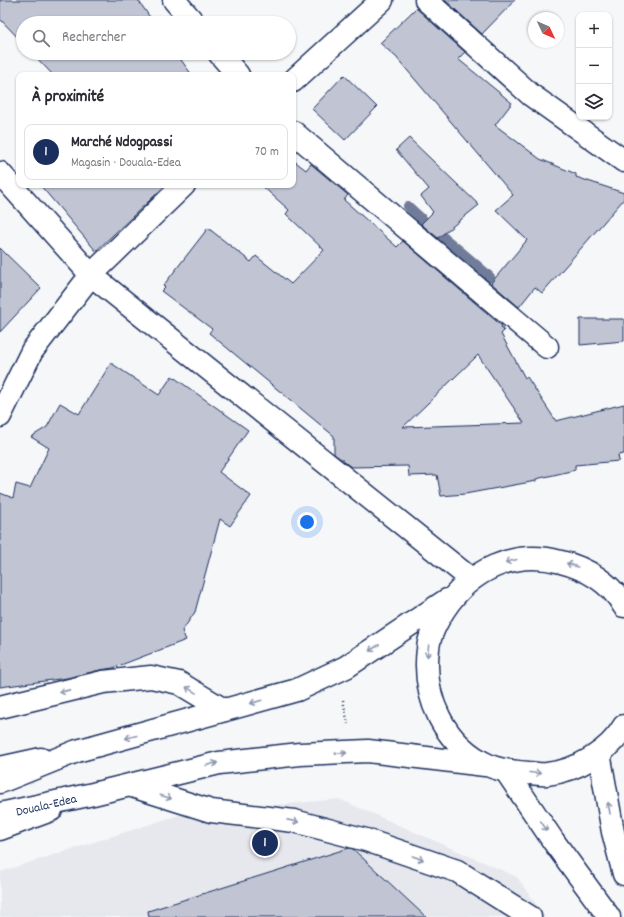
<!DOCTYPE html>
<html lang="fr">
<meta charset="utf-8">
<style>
:root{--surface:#fff;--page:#f7f7f7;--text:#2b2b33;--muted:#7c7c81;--line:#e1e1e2;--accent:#1b2f5e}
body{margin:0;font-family:Dekko,sans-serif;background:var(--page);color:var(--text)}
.controls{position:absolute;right:12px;top:12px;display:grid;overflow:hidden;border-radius:8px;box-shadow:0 1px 3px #0004}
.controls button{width:36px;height:36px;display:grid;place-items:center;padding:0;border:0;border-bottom:1px solid var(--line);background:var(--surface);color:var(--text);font:20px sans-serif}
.compass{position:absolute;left:528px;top:12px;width:36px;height:36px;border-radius:50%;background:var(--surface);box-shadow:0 1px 3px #0004;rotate:134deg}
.you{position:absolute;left:307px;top:522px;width:14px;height:14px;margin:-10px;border:3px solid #fff;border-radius:50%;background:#1a73e8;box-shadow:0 0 0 6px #1a73e833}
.badge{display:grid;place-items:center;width:26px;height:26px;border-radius:50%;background:var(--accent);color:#fff;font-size:13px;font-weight:700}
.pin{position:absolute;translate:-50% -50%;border:2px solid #fff;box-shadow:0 1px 4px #0006}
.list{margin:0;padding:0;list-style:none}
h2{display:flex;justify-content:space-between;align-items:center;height:52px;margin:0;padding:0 16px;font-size:17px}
h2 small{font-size:13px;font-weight:400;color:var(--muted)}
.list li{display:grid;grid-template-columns:26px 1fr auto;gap:12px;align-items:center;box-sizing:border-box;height:56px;margin:0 8px 8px;padding:0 8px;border:1px solid var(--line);border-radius:8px}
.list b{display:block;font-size:15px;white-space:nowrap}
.list p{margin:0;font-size:13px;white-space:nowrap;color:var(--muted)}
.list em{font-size:13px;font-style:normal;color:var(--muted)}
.icon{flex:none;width:22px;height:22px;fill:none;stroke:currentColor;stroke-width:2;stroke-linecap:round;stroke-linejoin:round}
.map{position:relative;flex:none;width:624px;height:917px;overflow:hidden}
.search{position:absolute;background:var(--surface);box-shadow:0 1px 3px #0004;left:16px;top:16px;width:280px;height:44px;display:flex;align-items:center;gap:10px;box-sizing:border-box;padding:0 14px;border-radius:22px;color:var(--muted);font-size:15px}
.panel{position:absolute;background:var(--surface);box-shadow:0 1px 3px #0004;left:16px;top:72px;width:280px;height:116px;border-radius:8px}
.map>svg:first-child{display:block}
</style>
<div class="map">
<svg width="624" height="917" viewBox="0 0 624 917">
<rect width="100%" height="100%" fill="#f6f7f9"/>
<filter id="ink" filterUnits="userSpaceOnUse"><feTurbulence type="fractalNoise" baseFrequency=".025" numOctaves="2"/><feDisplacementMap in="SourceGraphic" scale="8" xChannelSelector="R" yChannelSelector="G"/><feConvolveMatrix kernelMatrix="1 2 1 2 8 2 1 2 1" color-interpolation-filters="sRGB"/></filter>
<g filter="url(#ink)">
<path fill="#e6e8ee" d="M 339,799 L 517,877 L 545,917 L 0,917 L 0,872 L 182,814 Z"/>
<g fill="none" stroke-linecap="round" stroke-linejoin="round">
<path stroke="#707c99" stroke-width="10" d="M 408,206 C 434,231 463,252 490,277"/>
</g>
<path fill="#c0c4d3" stroke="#1b2f5e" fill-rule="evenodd" d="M 0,0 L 138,0 L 154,23 L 23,23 L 23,43 L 0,19 Z
M 445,0 L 515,0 L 482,34 Z
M 416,8 L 465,52 L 458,59 L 512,103 L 495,125 L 540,159 L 576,174 L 576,177 L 624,193 L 624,199 L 542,293 L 535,287 L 519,307 L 491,283 L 527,240 L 496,210 L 513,195 L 396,57 L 380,43 Z
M 32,53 L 176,53 L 192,75 L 53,75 Z
M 344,75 L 377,107 L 345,140 L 312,109 Z
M 409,138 L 479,205 L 438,238 L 421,224 L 433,212 L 421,196 L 429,189 L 396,150 Z
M 293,160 L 306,170 L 311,164 L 348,195 L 344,200 L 397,247 L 403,241 L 502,326 L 501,327 L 504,331 L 501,334 L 525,378 L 527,377 L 556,421 L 624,404 L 624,454 L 618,455 L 619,461 L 575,465 L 575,470 L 536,479 L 536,481 L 465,494 L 441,496 L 437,475 L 409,476 L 408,466 L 351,467 L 343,461 L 343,459 L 341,459 L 334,454 L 334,436 L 209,333 L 212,329 L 161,291 L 165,287 L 163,286 L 208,228 L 251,262 L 256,256 L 291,284 L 324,250 L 286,214 L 289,210 L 261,185 L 293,185 ZM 478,355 L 524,423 L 403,427 Z
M 40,185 L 166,185 L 96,251 Z
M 0,248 L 41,288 L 0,332 Z
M 580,319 L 624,319 L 624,341 L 580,345 Z
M 111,363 L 159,395 L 172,376 L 248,430 L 219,472 L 251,496 L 230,526 L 220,519 L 195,612 L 182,631 L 186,640 L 113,668 L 100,670 L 67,678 L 0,687 L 0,493 L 13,498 L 16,484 L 30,488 L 49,448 L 31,437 L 47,427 L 60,403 L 79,414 Z
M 349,848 L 353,849 L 426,917 L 149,917 L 148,911 Z"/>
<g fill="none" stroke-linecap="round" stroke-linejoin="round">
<g stroke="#1b2f5e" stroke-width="25">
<path id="street" d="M 174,0 L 194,23
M 426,0 L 531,95 L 624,161
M 219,53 L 238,75
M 293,81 L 382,0
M 293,132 L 547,347
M 0,173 L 91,275 L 471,579
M 0,416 L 32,351 L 91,275 L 184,185
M 0,707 L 103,682 L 151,677 L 179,683 L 224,710"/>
</g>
<g stroke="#1b2f5e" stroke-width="25">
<path id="secondary" d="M 599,753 L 613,832 L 624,874
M 506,771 L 554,842 L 609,917"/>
</g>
<g stroke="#1b2f5e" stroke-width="25">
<path id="primary" d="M 0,768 L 41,759
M 0,829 L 51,810"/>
</g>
<g stroke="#1b2f5e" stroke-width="25">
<path id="highway" d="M 624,606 C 611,583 586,568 561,562 C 514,549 470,570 444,610 C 437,621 429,635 428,649 C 422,697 444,745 490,766 C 502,771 515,772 529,773 C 534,773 541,775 547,774 C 576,771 609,752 624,726
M 0,782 L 77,751 L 297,690 L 346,667 L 447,600
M 129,785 L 211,811 L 294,821 L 366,840 L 457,871 L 530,917
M 0,814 L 93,794 L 219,763 L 300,754 L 368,751 L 485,765"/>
</g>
<path stroke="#1b2f5e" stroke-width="2.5" stroke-dasharray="1 3" stroke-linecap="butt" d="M 343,700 L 348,724"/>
<use href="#street" stroke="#fff" stroke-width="22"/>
<use href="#secondary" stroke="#fff" stroke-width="22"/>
<use href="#primary" stroke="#fff" stroke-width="22"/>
<use href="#highway" stroke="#fff" stroke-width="22"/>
</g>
<defs><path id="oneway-shaft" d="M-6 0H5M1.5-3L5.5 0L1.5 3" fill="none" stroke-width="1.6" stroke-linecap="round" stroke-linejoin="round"/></defs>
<g stroke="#8d97ae">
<use href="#oneway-shaft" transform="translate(511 561) rotate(166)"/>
<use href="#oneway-shaft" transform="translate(572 565) rotate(-161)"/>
<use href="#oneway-shaft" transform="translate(374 648) rotate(147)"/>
<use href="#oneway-shaft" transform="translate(428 651) rotate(96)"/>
<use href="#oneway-shaft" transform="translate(191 690) rotate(-149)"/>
<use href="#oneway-shaft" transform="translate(65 691) rotate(167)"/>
<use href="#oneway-shaft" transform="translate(256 702) rotate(164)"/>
<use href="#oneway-shaft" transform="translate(131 737) rotate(165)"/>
<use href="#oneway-shaft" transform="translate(341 753) rotate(-2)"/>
<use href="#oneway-shaft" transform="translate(212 764) rotate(-14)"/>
<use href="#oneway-shaft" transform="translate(535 773) rotate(5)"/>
<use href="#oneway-shaft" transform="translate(166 797) rotate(18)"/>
<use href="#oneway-shaft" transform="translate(609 808) rotate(-100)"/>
<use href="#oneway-shaft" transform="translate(293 821) rotate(11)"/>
<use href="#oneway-shaft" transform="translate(544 826) rotate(56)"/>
<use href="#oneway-shaft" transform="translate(418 858) rotate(19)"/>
</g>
</g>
<g text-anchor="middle" stroke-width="4" stroke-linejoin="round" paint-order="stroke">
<g font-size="13" fill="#1b2f5e" stroke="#fff">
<text transform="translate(46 804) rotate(-13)" y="5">Douala-Edea</text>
</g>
</g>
</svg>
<div class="controls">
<button>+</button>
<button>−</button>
<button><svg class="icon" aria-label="layers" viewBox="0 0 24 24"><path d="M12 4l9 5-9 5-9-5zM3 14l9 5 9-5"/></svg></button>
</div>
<svg class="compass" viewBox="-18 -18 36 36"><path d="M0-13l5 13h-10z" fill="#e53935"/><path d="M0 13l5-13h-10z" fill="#7c7c81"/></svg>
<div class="you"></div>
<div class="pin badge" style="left:265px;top:843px">1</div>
<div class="search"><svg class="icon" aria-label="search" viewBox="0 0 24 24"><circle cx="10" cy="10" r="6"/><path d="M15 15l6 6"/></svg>Rechercher</div>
<section class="panel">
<h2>À proximité<small></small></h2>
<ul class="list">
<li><span class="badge">1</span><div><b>Marché Ndogpassi</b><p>Magasin · Douala-Edea</p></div><em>70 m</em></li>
</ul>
</section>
</div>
